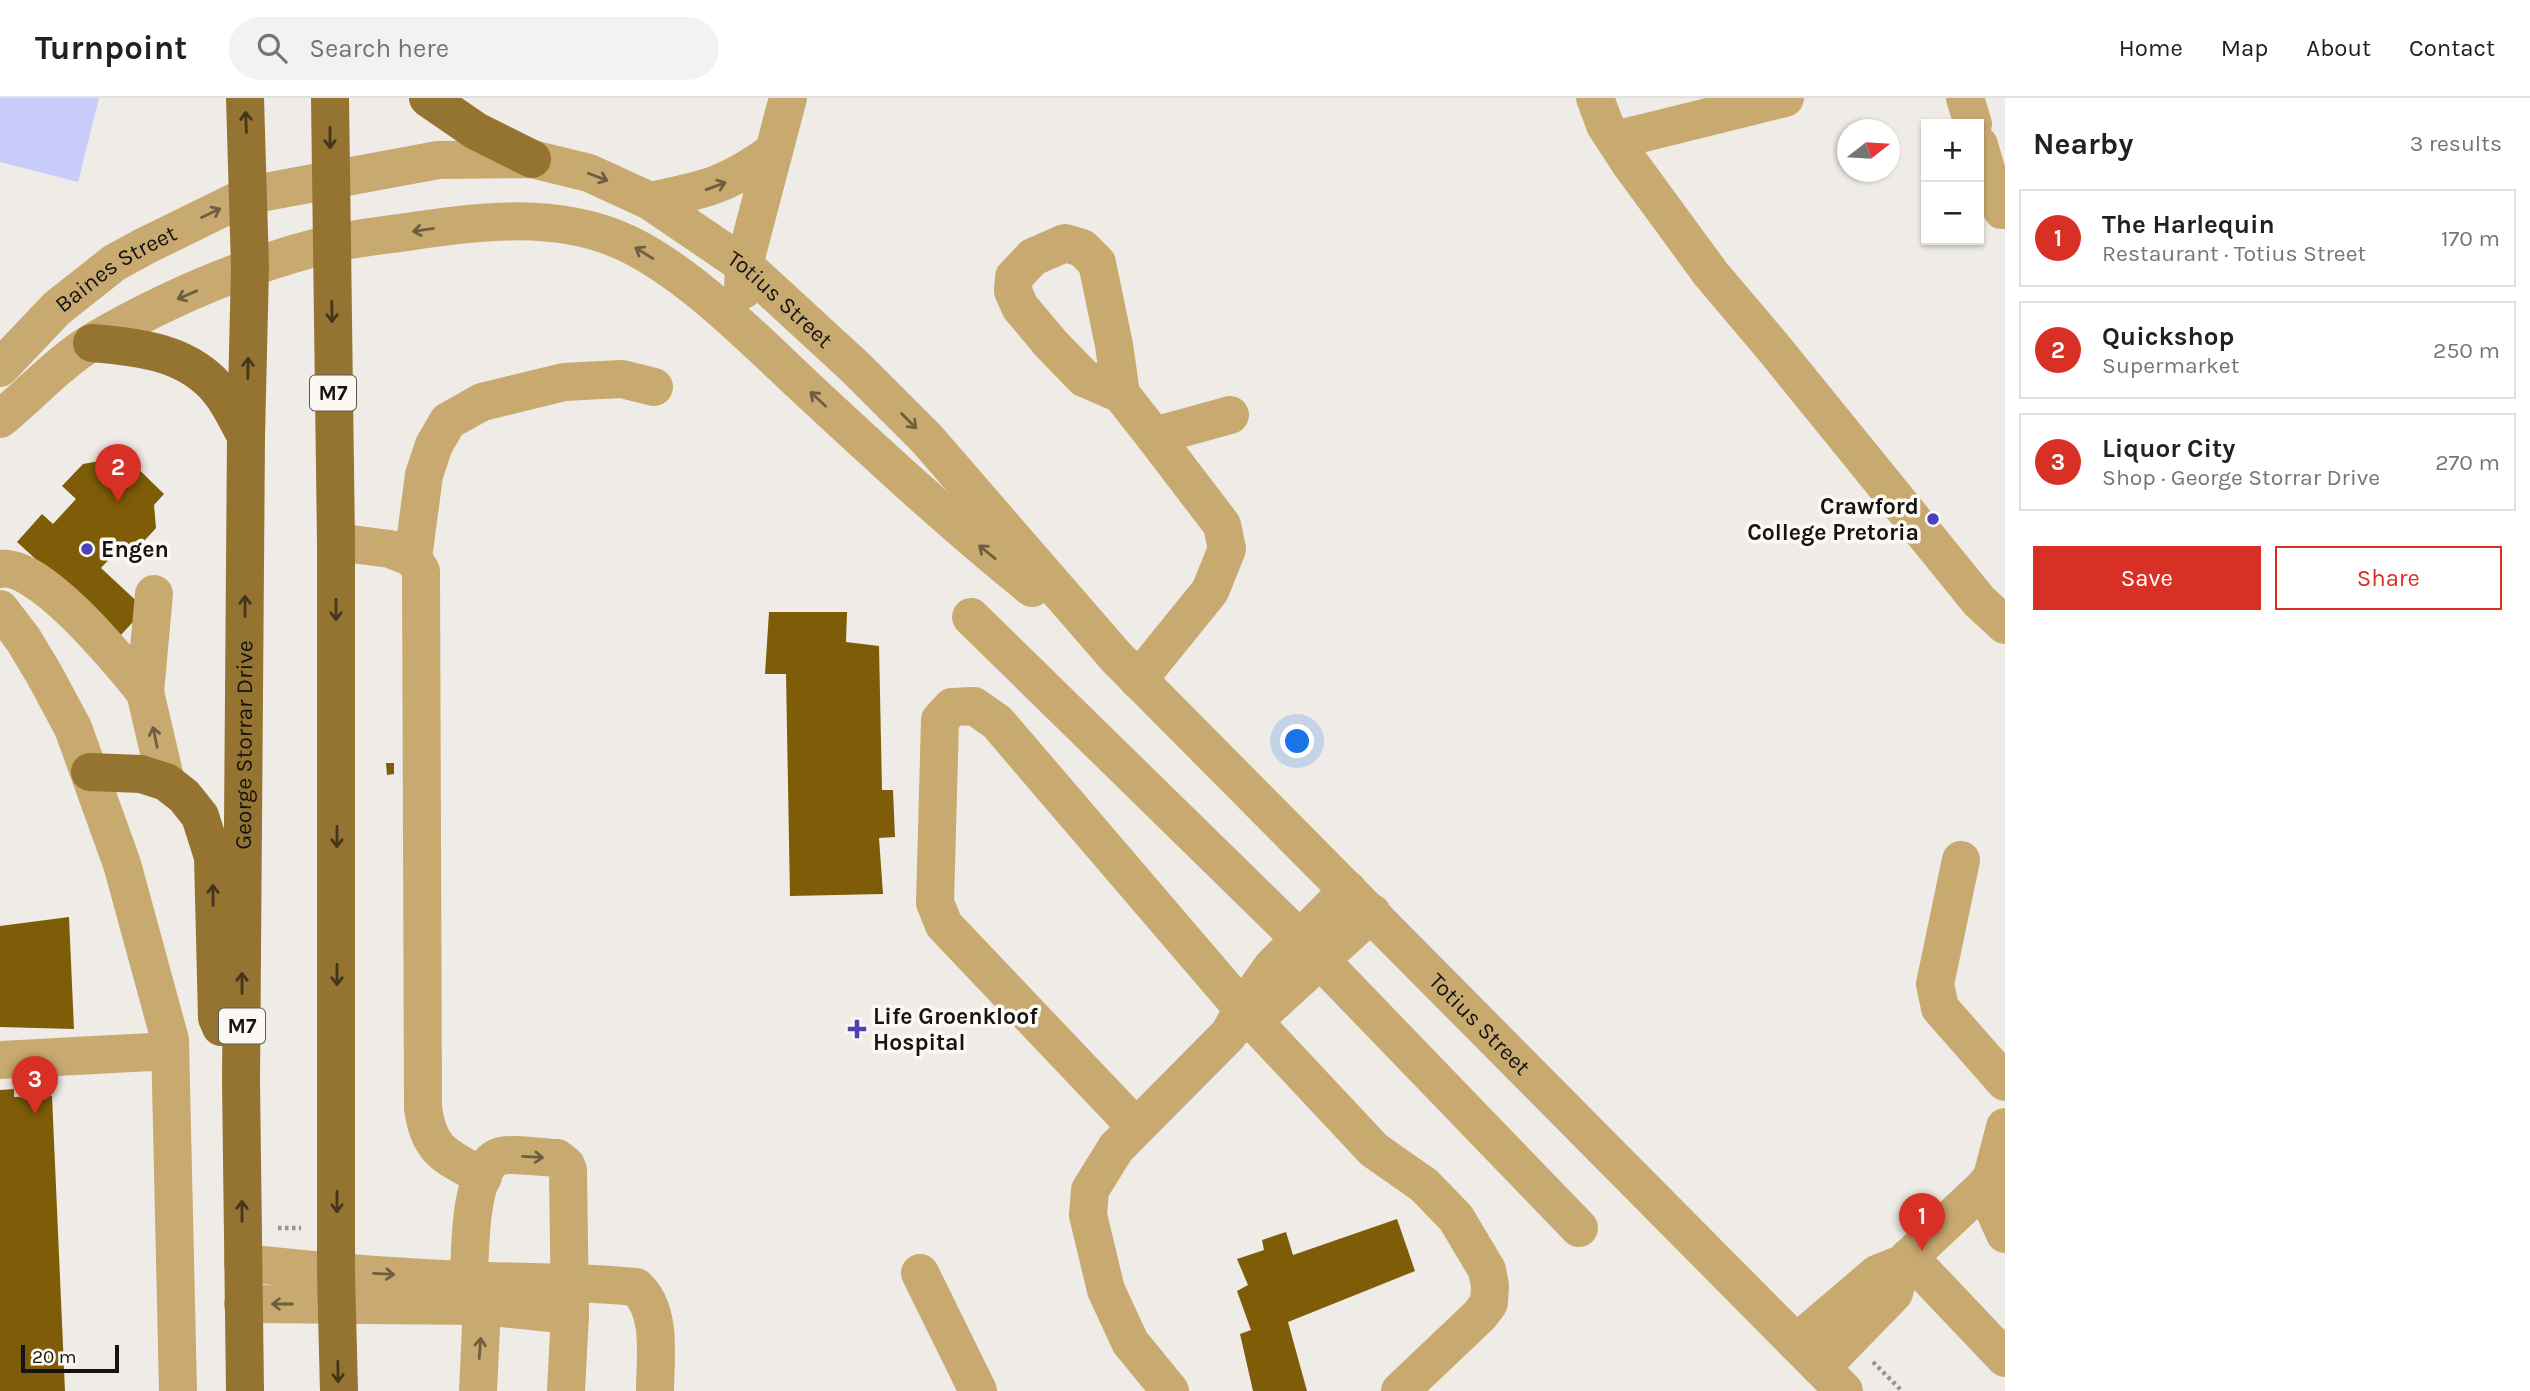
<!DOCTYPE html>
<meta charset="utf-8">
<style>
:root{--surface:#fff;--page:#f2f2f2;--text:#202124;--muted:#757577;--line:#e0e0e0;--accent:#d93025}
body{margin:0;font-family:Karla,sans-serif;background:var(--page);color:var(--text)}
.controls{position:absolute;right:21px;top:21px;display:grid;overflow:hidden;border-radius:0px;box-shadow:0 2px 5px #0004}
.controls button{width:63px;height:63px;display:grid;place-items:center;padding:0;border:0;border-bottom:2px solid var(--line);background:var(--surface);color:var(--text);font:35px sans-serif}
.compass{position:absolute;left:1837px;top:21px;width:63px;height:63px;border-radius:50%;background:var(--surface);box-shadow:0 2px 5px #0004;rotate:73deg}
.scale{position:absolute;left:21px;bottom:18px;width:98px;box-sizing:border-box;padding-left:7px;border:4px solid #151412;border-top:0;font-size:19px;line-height:24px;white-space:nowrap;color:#151412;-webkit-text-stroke:5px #fcf9f3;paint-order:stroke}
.you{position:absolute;left:1298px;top:644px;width:24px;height:24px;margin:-18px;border:5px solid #fff;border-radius:50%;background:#1a73e8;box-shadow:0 0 0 10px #1a73e833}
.badge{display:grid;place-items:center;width:46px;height:46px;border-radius:50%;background:var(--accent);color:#fff;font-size:23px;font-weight:700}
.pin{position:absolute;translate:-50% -58px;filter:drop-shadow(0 2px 4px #0008)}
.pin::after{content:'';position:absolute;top:37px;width:24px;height:21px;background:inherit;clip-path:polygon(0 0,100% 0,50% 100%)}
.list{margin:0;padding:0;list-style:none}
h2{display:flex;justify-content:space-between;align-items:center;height:91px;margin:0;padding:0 28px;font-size:30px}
h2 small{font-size:23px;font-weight:400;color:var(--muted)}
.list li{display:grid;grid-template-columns:46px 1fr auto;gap:21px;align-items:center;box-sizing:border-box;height:98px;margin:0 14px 14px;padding:0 14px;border:2px solid var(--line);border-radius:0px}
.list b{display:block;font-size:26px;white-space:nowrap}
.list p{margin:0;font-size:23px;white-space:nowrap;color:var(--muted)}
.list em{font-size:23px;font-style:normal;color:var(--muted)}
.actions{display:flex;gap:14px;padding:21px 28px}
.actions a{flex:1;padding:16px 0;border:2px solid var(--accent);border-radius:0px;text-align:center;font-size:24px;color:var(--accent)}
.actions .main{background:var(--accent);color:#fff}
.icon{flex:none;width:38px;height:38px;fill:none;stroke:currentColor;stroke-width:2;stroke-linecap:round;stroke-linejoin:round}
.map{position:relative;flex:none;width:2005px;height:1293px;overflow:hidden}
header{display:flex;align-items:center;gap:42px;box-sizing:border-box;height:98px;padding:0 35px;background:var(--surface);border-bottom:2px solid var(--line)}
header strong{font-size:33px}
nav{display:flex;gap:38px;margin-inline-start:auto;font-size:24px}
.search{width:490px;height:63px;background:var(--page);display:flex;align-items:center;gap:18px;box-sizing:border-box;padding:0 24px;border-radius:38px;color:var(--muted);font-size:26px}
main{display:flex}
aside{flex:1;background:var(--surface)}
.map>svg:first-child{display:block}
</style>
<header>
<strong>Turnpoint</strong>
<div class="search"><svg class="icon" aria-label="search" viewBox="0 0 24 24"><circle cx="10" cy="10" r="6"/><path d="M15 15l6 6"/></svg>Search here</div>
<nav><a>Home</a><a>Map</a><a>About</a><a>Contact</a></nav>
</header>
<main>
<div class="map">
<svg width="2005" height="1293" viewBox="0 0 2005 1293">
<rect width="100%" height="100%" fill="#efebe6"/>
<path fill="#c7ccf9" d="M 0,0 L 99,0 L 78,84 L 0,64 Z"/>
<path fill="#7e5c08" d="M 117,350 L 164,396 L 154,407 L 156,430 L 134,454 L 124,445 L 101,470 L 145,511 L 120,538 L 17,444 L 42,416 L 53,426 L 76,401 L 62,388 L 83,366 L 105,362 Z
M 769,514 L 847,514 L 846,544 L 879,548 L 882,692 L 893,692 L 895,739 L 879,740 L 883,796 L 790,798 L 786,576 L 765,576 Z
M 386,665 L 394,665 L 394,676 L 387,677 Z
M 69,819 L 74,931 L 0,929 L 0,828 Z
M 14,991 L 14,999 L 52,998 L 65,1293 L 0,1293 L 0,992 Z
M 1397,1121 L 1415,1173 L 1288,1224 L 1307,1293 L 1253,1293 L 1240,1236 L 1251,1232 L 1237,1193 L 1248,1187 L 1237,1161 L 1264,1152 L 1262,1142 L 1286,1134 L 1293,1157 Z"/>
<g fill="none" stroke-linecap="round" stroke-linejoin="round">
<path stroke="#979591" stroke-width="4.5" stroke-dasharray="3.5 3.5" stroke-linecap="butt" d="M 278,1130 L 301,1130
M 1873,1264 L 1902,1293"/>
<g stroke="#c8a970" stroke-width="38">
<path d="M 1595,0 L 1605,27 L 1629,64 L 1711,176 L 1772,248 L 1979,503 L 2005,527"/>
<path d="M 1965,0 L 1973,26"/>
<path d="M 1615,42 L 1785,0"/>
<path d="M 1979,47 L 1993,95 L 2002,112 L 2005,112"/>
<path d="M 650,103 C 704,92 729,87 774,53"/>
<path d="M 743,192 L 744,167 L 788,0"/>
<path id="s1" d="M 0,270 L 57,210 L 114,165 L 145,148 L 249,97 L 438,62 L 532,61 L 589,75 L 650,103 L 744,167 L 855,269 L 927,341 L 1116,559 L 1844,1293"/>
<path d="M 1121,296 L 1114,247 L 1097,165 L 1082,150 L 1065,145 L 1033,159 L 1014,179 L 1013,193 L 1020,209 L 1051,246 L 1084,280 L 1121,296 L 1154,338"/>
<path d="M 0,321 C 31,296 59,264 94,243 C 166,201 248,166 330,146 C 359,139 390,137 420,132 C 493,121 573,114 640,152 C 699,185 755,242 804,288 C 878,357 953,426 1032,490"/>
<path d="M 336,444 L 390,451 L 413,460 L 421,473 L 423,1010 C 429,1055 447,1058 483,1079"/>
<path d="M 413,460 L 424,377 L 434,347 L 448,323 L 482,304 L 564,284 L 622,281 L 654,289"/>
<path d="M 0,471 C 40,464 121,565 145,594"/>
<path d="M 154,496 L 145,594 L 166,684"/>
<path d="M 0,511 L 23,541 L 44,576 L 73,630 L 122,766 L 170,942 L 178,1293"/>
<path d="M 971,519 L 1300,841 L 1579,1130"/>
<path d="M 1138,582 L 1210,493 L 1227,451 L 1222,427 L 1154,338 L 1230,317"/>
<path d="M 1961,762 L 1935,886 L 1940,910 L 2005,984"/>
<path d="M 1250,926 L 1372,815"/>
<path d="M 0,962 L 170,953"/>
<path d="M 1136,1029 L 944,827 L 935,805 L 940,622 L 952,609 L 974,608 L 997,624 L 1254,924 L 1374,1052 L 1424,1087 L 1456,1120 L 1487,1172 L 1490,1188 L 1489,1205 L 1480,1217 L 1400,1293"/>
<path d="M 1984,1089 L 2005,1136"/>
<path d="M 1909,1159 L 2005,1260"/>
<path d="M 243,1165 C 324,1174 405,1180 487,1183 C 537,1184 586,1184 636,1189 C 663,1214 655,1260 655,1293"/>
<path d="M 920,1175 L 978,1293"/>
<path d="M 469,1181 C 470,1154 469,1071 498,1059 C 510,1054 542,1060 557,1060 L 566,1067 L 568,1072 L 570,1217 L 566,1293"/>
<path d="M 243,1206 L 482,1208 L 570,1217"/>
<path d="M 1796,1245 L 1877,1176 L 1902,1166 L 1984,1089 L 1992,1079 L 2005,1029"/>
<path d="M 1821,1270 L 1894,1195 L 1902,1166"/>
<path d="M 478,1293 L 482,1208 L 486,1184"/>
<path d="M 1170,1293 L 1130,1244 L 1106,1192 L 1088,1117 L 1090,1092 L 1116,1050 L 1229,936 L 1243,910 L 1272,869 L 1348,792"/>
</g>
<g stroke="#957431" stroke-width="38">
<path d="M 330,0 L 336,444 L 336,1175 L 339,1293"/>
<path d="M 428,0 L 476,33 L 532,61"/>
<path d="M 92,245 C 139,249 190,254 221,295 C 231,308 238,324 246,338"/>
<path d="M 90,674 L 141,676 L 166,684 L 184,698 L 200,718 L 213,759 L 217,920 L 221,929"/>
<path id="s2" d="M 245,1293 L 241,984 L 246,338 L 250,170 L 245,0"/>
</g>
</g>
<defs><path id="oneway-shaft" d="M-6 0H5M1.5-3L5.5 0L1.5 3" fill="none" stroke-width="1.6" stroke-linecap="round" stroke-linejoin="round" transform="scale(1.75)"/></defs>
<g stroke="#42361d">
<use href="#oneway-shaft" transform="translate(246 24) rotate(-92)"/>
<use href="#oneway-shaft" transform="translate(330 40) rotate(90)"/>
<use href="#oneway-shaft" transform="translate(332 214) rotate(89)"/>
<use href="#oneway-shaft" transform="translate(248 270) rotate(-89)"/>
<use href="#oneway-shaft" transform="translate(245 508) rotate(-90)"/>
<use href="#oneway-shaft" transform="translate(336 512) rotate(90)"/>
<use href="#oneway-shaft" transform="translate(337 739) rotate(90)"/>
<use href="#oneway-shaft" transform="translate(213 797) rotate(-91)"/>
<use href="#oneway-shaft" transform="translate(337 877) rotate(90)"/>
<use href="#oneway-shaft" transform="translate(242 885) rotate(-90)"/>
<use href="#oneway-shaft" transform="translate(337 1104) rotate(90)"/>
<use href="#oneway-shaft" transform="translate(242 1113) rotate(-90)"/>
<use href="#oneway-shaft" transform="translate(338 1274) rotate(89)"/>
</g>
<g stroke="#6e5e41">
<use href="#oneway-shaft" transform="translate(598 79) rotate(21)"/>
<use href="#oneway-shaft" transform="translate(716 88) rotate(-20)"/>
<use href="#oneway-shaft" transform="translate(211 115) rotate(-25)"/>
<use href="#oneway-shaft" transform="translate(423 132) rotate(171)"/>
<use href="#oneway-shaft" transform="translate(644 155) rotate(-148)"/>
<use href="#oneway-shaft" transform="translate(187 197) rotate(157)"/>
<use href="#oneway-shaft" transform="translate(818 301) rotate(-137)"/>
<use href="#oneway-shaft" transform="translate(909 323) rotate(45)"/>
<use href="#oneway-shaft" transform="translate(987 454) rotate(-141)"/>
<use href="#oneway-shaft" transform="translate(155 639) rotate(-102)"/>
<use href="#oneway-shaft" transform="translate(533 1059) rotate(3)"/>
<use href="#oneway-shaft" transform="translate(384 1176) rotate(3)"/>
<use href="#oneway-shaft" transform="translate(282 1206) rotate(-180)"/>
<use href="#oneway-shaft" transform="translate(480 1250) rotate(-86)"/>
</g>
<g fill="#4b42b8" stroke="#fcf9f3" stroke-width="2.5">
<circle cx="1933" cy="421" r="7"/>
<circle cx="87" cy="451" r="7"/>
<path d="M853.5 920.5h7v7h7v7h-7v7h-7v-7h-7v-7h7z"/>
</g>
<g text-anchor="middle" stroke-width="7" stroke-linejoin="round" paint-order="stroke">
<g fill="#fcf9f3" stroke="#5a5956" stroke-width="2">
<rect x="310" y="277.5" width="46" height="35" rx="5"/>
<rect x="219" y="910.5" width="46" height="35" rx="5"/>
</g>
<g font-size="21" font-weight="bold" fill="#151412">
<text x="333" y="302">M7</text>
<text x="242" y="935">M7</text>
</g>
<g font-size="23" fill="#151412" stroke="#fcf9f3">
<text dy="8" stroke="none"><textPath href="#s1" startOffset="154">Baines Street</textPath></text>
<text dy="8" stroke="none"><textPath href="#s1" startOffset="882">Totius Street</textPath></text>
<text dy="8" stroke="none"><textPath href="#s2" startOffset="646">George Storrar Drive</textPath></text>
<text dy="8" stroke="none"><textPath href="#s1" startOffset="1890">Totius Street</textPath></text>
</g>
<g font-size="23" font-weight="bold" fill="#151412" stroke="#fcf9f3" text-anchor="start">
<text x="1919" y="416" text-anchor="end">Crawford<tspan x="1919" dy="26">College Pretoria</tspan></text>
<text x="101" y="459">Engen</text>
<text x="873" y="926">Life Groenkloof<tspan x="873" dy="26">Hospital</tspan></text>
</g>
</g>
</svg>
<div class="controls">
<button>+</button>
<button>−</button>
</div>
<svg class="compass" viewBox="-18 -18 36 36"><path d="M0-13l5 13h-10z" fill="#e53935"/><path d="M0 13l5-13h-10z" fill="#757577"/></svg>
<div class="scale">20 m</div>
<div class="you"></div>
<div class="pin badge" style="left:1922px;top:1153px">1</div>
<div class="pin badge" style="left:118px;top:404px">2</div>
<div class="pin badge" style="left:35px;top:1016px">3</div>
</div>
<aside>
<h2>Nearby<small>3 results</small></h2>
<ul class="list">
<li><span class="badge">1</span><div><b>The Harlequin</b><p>Restaurant · Totius Street</p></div><em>170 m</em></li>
<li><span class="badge">2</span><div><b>Quickshop</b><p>Supermarket</p></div><em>250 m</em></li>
<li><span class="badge">3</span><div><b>Liquor City</b><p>Shop · George Storrar Drive</p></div><em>270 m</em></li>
</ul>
<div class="actions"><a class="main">Save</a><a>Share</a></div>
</aside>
</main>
